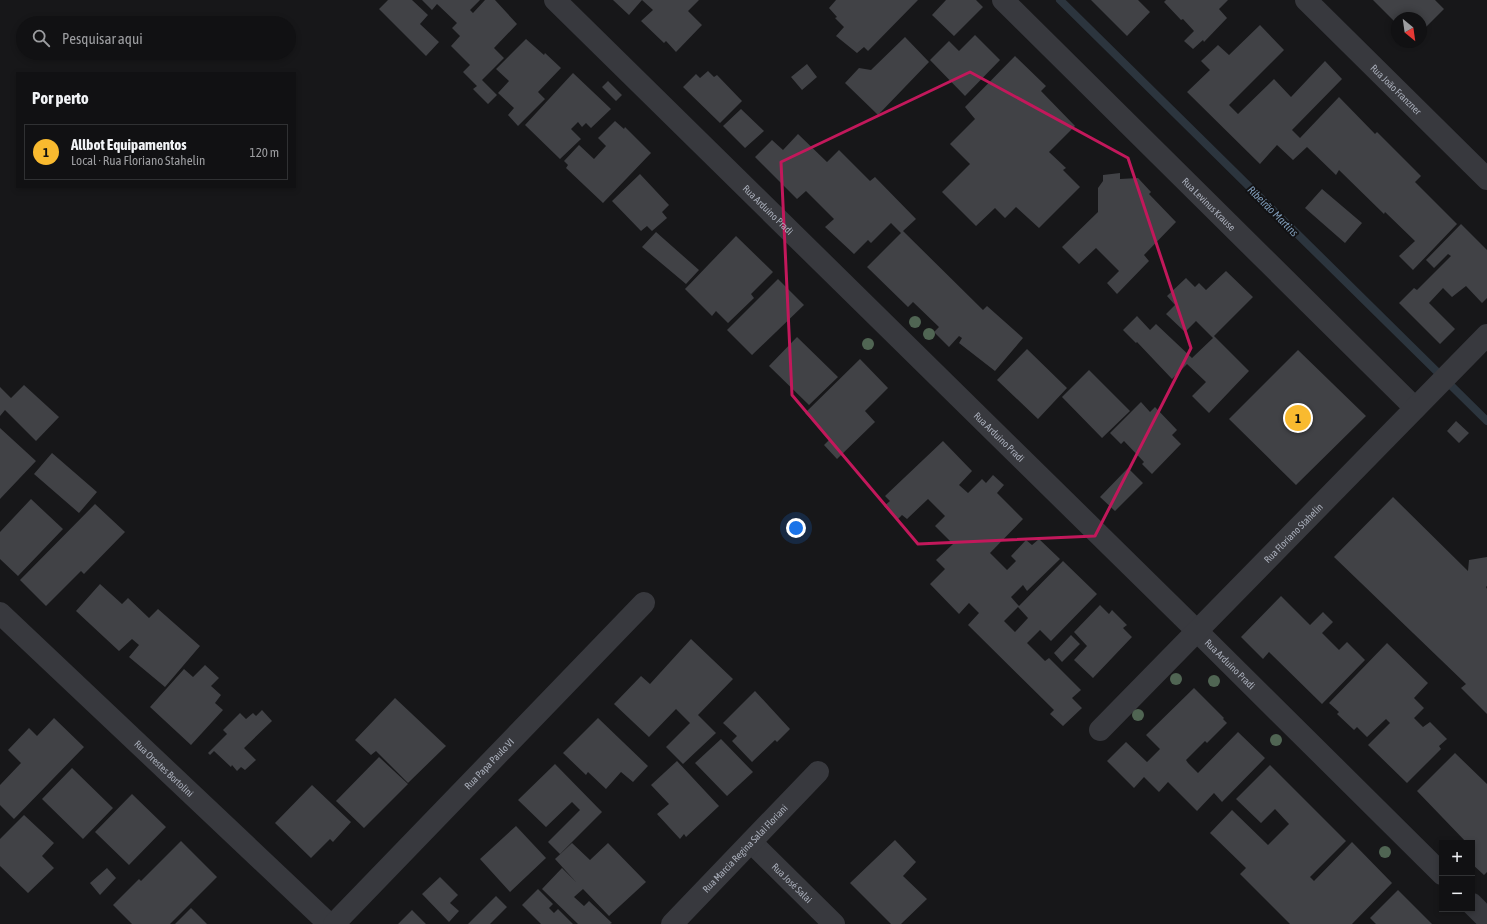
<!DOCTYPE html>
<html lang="pt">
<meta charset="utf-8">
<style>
:root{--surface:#111113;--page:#1a1a1c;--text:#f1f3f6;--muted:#9c9da0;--line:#303133;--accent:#f9ba2f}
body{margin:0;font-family:"Asap Condensed",sans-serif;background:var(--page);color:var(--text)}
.controls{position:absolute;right:12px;bottom:12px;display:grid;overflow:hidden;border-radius:0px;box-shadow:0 2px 6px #0003}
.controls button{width:36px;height:36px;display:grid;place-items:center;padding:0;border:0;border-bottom:1px solid var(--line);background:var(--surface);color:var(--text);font:20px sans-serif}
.compass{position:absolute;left:1391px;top:12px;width:36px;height:36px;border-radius:50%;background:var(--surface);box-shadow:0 2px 6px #0003;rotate:151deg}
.you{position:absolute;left:796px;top:528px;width:14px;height:14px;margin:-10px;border:3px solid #fff;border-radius:50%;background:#1a73e8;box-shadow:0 0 0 6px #1a73e833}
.badge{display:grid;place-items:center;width:26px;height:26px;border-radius:50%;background:var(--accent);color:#111;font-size:13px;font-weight:700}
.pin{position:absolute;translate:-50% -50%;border:2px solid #fff;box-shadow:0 1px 4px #0006}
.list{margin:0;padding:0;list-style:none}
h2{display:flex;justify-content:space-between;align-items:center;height:52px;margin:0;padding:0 16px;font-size:17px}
h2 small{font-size:13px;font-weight:400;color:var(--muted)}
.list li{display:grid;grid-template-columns:26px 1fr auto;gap:12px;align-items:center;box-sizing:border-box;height:56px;margin:0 8px 8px;padding:0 8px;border:1px solid var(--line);border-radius:0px}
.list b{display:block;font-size:15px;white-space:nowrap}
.list p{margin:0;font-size:13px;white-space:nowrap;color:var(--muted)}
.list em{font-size:13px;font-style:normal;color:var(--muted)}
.icon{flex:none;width:22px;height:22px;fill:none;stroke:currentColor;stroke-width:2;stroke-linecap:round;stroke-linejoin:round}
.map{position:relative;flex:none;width:1487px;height:924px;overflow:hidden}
.search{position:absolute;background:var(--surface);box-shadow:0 2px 6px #0003;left:16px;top:16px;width:280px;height:44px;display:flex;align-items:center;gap:10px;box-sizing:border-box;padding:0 14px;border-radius:22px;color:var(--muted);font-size:15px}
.panel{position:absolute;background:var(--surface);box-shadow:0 2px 6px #0003;left:16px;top:72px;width:280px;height:116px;border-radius:0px}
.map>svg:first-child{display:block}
</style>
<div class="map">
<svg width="1487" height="924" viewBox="0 0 1487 924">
<rect width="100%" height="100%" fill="#171719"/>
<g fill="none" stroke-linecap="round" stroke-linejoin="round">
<path stroke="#2c353e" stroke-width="8" d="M 1060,0 L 1487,421"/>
</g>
<path fill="#414246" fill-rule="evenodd" d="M 388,0 L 412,0 L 428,15 L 420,24 L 439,42 L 426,56 L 379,9 Z
M 422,0 L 480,0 L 470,10 L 473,13 L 485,0 L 495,0 L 517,24 L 494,48 L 504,58 L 482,80 L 497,95 L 488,104 L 473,89 L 477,86 L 463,72 L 470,65 L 451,46 L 460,36 L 452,28 L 457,23 L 437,4 L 432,10 Z
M 613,0 L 699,0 L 688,11 L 702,25 L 676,52 L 666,41 L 664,43 L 641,21 L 653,10 L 642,0 L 629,15 Z
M 836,0 L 918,0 L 868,51 L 864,47 L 857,53 L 836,36 L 844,27 L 835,18 L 837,17 L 829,8 Z
M 946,0 L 976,0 L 983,7 L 954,36 L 932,15 Z
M 1091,0 L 1138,0 L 1150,12 L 1127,36 Z
M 1166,0 L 1228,0 L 1219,9 L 1227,18 L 1204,42 L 1203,40 L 1193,49 L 1184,41 L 1194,31 L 1183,19 L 1181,20 L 1164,2 Z
M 1373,0 L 1435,0 L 1444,9 L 1421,32 L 1421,18 L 1397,18 L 1397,24 Z
M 1260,25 L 1284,50 L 1229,105 L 1238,114 L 1274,79 L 1291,97 L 1325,61 L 1342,79 L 1292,130 L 1300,138 L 1339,97 L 1375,134 L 1377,132 L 1421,176 L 1415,182 L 1457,224 L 1413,270 L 1399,256 L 1415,241 L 1385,212 L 1384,214 L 1339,170 L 1336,175 L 1307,147 L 1293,160 L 1277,145 L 1260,164 L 1187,92 L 1210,70 L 1201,61 L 1218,45 L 1229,55 Z
M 975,35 L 1000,60 L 965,96 L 930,60 L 949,41 L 959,51 Z
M 905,37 L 929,62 L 878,115 L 845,83 L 859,68 L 871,70 Z
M 526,39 L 544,55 L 545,53 L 561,68 L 538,92 L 545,99 L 518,126 L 508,115 L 514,108 L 498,93 L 509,81 L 496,69 Z
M 1015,56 L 1046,86 L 1041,91 L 1075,126 L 1049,152 L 1066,168 L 1063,170 L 1080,187 L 1039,228 L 1016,207 L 1005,218 L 995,208 L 976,226 L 942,192 L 970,164 L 950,144 L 975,119 L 965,107 Z
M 807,64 L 817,77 L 802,90 L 791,77 Z
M 708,71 L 714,77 L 717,75 L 742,101 L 720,123 L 683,87 L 696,74 L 700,78 Z
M 573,73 L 611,109 L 591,128 L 586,123 L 582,127 L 578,122 L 571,129 L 581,139 L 560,159 L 525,125 Z
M 608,81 L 622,95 L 616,101 L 602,87 Z
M 741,109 L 764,131 L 745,148 L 723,126 Z
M 615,121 L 624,129 L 625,127 L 651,153 L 603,203 L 566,168 L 568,165 L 564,161 L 579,145 L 594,159 L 606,146 L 598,138 Z
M 798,134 L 827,162 L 839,150 L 870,181 L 875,177 L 916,219 L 903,231 L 983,310 L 987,306 L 1023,338 L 995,371 L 959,343 L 962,338 L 959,336 L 949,347 L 934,332 L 939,327 L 913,302 L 908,307 L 867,267 L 901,233 L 891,223 L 871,243 L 868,240 L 854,254 L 825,227 L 834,219 L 806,191 L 797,199 L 755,157 L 772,140 L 783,150 Z
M 1120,173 L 1120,179 L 1138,178 L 1151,192 L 1149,194 L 1176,222 L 1144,255 L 1149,261 L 1117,294 L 1107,283 L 1119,271 L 1096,248 L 1079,264 L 1062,247 L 1098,212 L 1098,188 L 1103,181 L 1103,175 Z
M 640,174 L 669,205 L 662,212 L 667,218 L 652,231 L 647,226 L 641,231 L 612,201 Z
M 1322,189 L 1362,223 L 1345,243 L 1305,208 Z
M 1461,224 L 1487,250 L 1487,298 L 1482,303 L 1466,286 L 1452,297 L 1443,288 L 1429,303 L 1455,329 L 1440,344 L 1399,303 L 1414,288 L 1417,290 L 1451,256 L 1448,254 L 1434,268 L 1426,260 Z
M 656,232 L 699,270 L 686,284 L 642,247 Z
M 736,236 L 773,272 L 751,294 L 754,298 L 728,323 L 716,311 L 712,316 L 685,289 Z
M 1226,271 L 1253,297 L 1214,336 L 1249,371 L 1209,413 L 1192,396 L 1206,382 L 1187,364 L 1172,379 L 1137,342 L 1136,343 L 1123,330 L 1137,316 L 1150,330 L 1156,324 L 1192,358 L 1213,338 L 1196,321 L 1185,332 L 1166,314 L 1175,305 L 1167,296 L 1186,278 L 1195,287 L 1199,283 L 1206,290 Z
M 778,279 L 804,305 L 752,355 L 727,330 Z
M 797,337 L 838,377 L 809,405 L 769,366 Z
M 1027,349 L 1067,388 L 1038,419 L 997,380 Z
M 1298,350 L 1366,416 L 1296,485 L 1229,419 Z
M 860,359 L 888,388 L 865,411 L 875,422 L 837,459 L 824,445 L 830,439 L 805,413 Z
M 1089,370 L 1130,411 L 1102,438 L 1062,397 Z
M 24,385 L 59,417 L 36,441 L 5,410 L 0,416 L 0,387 L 11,398 Z
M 1141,402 L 1150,412 L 1155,407 L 1177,430 L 1172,435 L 1181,444 L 1152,474 L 1142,464 L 1144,462 L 1124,441 L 1121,444 L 1110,433 Z
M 1456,421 L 1469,433 L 1459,443 L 1447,431 Z
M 0,428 L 36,461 L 0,499 Z
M 943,441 L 972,471 L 959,485 L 968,493 L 982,479 L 986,483 L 993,475 L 1004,485 L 997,493 L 1023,519 L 990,553 L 1007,570 L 1016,561 L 1011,556 L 1026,540 L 1032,545 L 1039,539 L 1060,559 L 1027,591 L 1023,585 L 1011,597 L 1019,606 L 1063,561 L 1097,594 L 1051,641 L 1040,630 L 1027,643 L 1045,661 L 1049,658 L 1081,690 L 1072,698 L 1082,708 L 1063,726 L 1050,714 L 1054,710 L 968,625 L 979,613 L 969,603 L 959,614 L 930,584 L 945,569 L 936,560 L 953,544 L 935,526 L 945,516 L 928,499 L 907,519 L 902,515 L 897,520 L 884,506 L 890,501 L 885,496 ZM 1018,607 L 1028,618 L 1015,632 L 1004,621 Z
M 52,453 L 97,492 L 79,513 L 34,474 Z
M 1128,468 L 1143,483 L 1115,511 L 1100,497 Z
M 1393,497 L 1468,571 L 1469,560 L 1487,557 L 1487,586 L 1486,587 L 1487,589 L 1487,714 L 1461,688 L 1466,684 L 1334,557 Z
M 31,499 L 63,529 L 18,576 L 0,559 L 0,532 Z
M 95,504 L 125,532 L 84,574 L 81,571 L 46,606 L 20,580 Z
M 100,584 L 122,604 L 128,598 L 149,618 L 158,609 L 200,646 L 165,687 L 129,657 L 139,645 L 132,639 L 119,651 L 76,611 Z
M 1281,596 L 1310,625 L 1323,612 L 1333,622 L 1322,633 L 1339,650 L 1347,642 L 1365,660 L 1322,704 L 1269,652 L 1263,659 L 1241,637 Z
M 1100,605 L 1109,614 L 1112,610 L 1127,625 L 1123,628 L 1132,637 L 1093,678 L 1074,660 L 1087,646 L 1074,632 Z
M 1071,635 L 1080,644 L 1062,662 L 1054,653 Z
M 691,639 L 733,679 L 698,715 L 716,733 L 683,764 L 666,747 L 690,723 L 676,709 L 649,737 L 614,704 L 641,676 L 650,684 Z
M 1387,643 L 1428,683 L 1414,698 L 1424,708 L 1414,718 L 1423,727 L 1430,722 L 1447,739 L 1439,746 L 1441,749 L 1407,783 L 1368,745 L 1390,723 L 1386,719 L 1367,737 L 1357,727 L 1354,730 L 1337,714 L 1339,712 L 1329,703 Z
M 205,665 L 219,678 L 211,686 L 221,695 L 215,703 L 223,710 L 191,745 L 150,707 L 184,669 L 193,677 Z
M 1194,688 L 1224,718 L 1223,719 L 1227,723 L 1207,743 L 1205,741 L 1186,760 L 1188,763 L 1198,773 L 1238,732 L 1265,758 L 1222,802 L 1214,793 L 1197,811 L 1168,782 L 1159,792 L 1144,777 L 1134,788 L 1107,761 L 1126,742 L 1147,762 L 1160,749 L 1146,735 Z
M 755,691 L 790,729 L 777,742 L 775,740 L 752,762 L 732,741 L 737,736 L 723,723 Z
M 395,698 L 446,746 L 408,783 L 376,751 L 371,755 L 355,740 Z
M 262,710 L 272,721 L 244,748 L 256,760 L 245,770 L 241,767 L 237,771 L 232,765 L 231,767 L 214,751 L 210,755 L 208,753 L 227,734 L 223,730 L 240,713 L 246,719 L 253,713 L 256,716 Z
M 54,718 L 84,747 L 14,819 L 0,805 L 0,785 L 21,763 L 8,750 L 29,728 L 37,736 Z
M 598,718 L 648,766 L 633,782 L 621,772 L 606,789 L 588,772 L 586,775 L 563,753 Z
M 721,739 L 753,772 L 727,796 L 695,763 Z
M 1455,753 L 1487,784 L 1487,872 L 1484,875 L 1472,864 L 1473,849 L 1472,843 L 1467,843 L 1417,791 Z
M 379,757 L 408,784 L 364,828 L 336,801 Z
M 677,761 L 719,806 L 686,837 L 684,834 L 680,839 L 657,814 L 669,804 L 651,785 Z
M 555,764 L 602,812 L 560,854 L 548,842 L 580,810 L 572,802 L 546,827 L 518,800 Z
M 1270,765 L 1346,841 L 1310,877 L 1314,881 L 1352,842 L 1392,883 L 1352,924 L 1290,924 L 1240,874 L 1246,868 L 1210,833 L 1232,810 L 1268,845 L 1289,824 L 1275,809 L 1261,823 L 1236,799 Z
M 72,768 L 113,808 L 83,839 L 42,799 Z
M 312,785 L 351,822 L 333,842 L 330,839 L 311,858 L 275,823 Z
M 132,794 L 166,827 L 129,865 L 95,832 Z
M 24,815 L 54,843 L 42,856 L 54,868 L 28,893 L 0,866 L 0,839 Z
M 516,826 L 546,858 L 510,892 L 480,859 Z
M 895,840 L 916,862 L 903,876 L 927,899 L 901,924 L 891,924 L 850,883 Z
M 181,841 L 217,877 L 170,924 L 132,924 L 113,905 L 139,879 L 141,881 Z
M 572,843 L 590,860 L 608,843 L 646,882 L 609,916 L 583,889 L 574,897 L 584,906 L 589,901 L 612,923 L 610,924 L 578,924 L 542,889 L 562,868 L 576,882 L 555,859 Z
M 107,868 L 116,878 L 100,895 L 90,883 Z
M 440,877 L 458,895 L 450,903 L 459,911 L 449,922 L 422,894 Z
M 538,889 L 553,904 L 549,908 L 554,913 L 558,909 L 573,924 L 541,924 L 522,905 Z
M 1398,890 L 1432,924 L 1376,924 L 1370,918 Z
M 496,896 L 507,907 L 490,924 L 468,924 Z
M 191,908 L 207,924 L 175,924 Z
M 412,910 L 426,924 L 398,924 Z"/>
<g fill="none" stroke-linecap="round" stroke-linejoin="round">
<g stroke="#38393e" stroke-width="22">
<path id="s1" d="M 555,0 L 1197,631 L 1442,874"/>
<path id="s2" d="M 1003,0 L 1415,408"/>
<path id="s3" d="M 1306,0 L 1487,179"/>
<path id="s4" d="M 0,613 L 329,924"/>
<path id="s5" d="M 1100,730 L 1487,335"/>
<path id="s6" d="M 751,842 L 834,924"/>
<path d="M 1472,904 L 1487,919"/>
<path id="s7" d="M 334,924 L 644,603"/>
<path id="s8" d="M 672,924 L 818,772"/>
</g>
</g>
<g fill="#506553">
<circle cx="915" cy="322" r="6"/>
<circle cx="929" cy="334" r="6"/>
<circle cx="868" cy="344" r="6"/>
<circle cx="1176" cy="679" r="6"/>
<circle cx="1214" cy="681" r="6"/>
<circle cx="1138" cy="715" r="6"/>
<circle cx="1276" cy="740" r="6"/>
<circle cx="1385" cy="852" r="6"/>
</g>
<path fill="none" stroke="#c2185b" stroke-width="3" stroke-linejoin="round" d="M 970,72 L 1128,158 L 1191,348 L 1095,536 L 918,544 L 792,395 L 781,162 Z"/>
<g text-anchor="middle" stroke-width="4" stroke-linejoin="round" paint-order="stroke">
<g font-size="10" fill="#a8adb9" stroke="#121214">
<text dy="4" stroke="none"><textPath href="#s3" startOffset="127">Rua João Franzner</textPath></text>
<text dy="4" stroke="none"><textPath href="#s2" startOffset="290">Rua Levinus Krause</textPath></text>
<text dy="4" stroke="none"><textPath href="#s1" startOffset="299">Rua Arduino Pradi</textPath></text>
<text dy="4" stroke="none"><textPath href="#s1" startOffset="623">Rua Arduino Pradi</textPath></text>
<text dy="4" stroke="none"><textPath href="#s5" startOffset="276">Rua Floriano Stahelin</textPath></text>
<text dy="4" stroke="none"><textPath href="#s1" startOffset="947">Rua Arduino Pradi</textPath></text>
<text dy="4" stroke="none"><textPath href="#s7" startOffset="223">Rua Papa Paulo VI</textPath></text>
<text dy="4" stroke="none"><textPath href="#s4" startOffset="226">Rua Orestes Bortolini</textPath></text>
<text dy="4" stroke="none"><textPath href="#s8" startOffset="105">Rua Marcia Regina Salai Floriani</textPath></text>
<text dy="4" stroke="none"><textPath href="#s6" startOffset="58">Rua José Salai</textPath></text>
</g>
<g font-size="11" font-style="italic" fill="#7e9ab6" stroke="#121214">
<text transform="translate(1273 211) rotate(45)" y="4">Ribeirão Martins</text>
</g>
</g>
</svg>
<div class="controls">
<button>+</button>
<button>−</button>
</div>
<svg class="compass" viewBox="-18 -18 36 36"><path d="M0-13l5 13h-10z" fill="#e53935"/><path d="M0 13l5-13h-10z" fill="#9c9da0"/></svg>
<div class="you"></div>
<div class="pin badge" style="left:1298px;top:418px">1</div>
<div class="search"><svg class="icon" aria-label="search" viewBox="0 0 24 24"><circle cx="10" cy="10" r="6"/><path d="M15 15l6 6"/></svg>Pesquisar aqui</div>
<section class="panel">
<h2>Por perto<small></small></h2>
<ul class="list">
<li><span class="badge">1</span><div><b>Allbot Equipamentos</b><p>Local · Rua Floriano Stahelin</p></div><em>120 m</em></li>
</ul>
</section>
</div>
